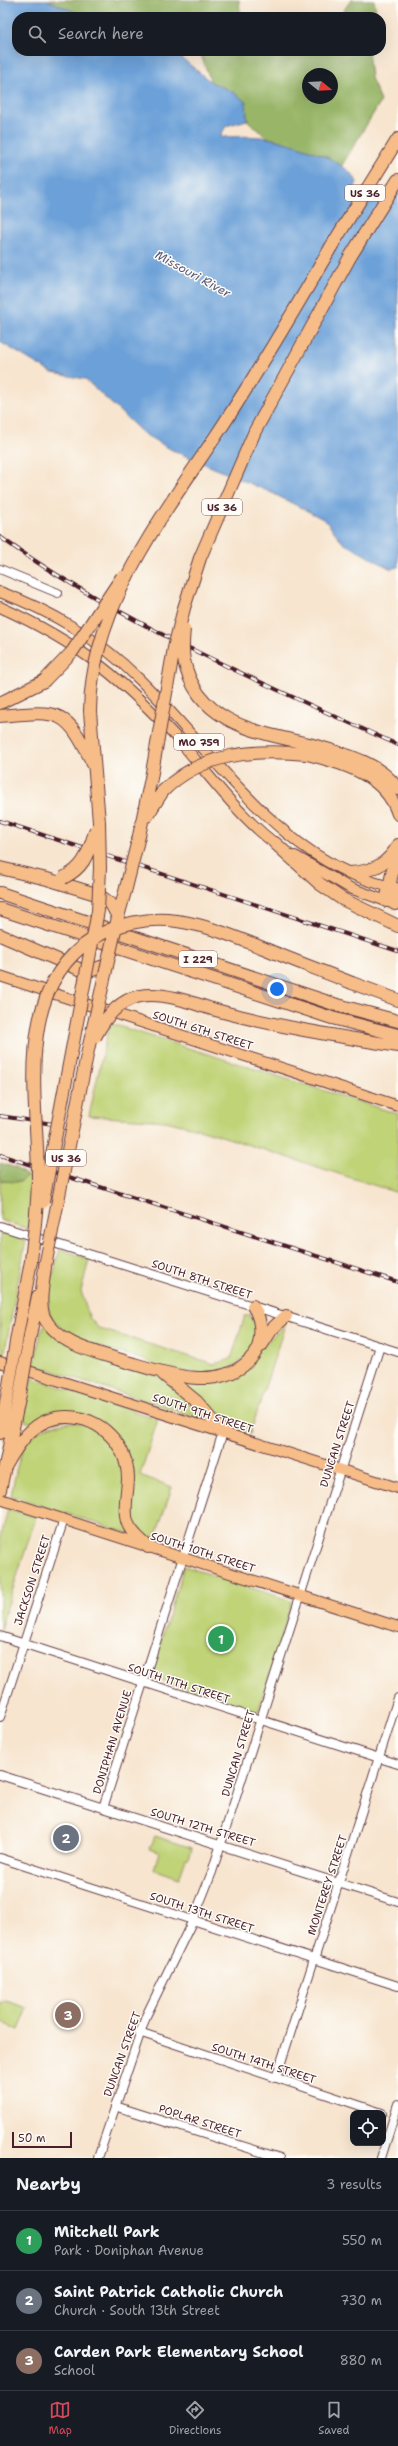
<!DOCTYPE html>
<meta charset="utf-8">
<style>
:root{--surface:#171b24;--page:#242831;--text:#f1f3f6;--muted:#9ea1a6;--line:#363941;--accent:#d1495b}
body{margin:0;font-family:"Shantell Sans",sans-serif;background:var(--page);color:var(--text)}
.controls{position:absolute;right:12px;bottom:12px;display:grid;overflow:hidden;border-radius:8px;box-shadow:0 4px 16px #0002}
.controls button{width:36px;height:36px;display:grid;place-items:center;padding:0;border:0;border-bottom:1px solid var(--line);background:var(--surface);color:var(--text);font:20px sans-serif}
.compass{position:absolute;left:302px;top:68px;width:36px;height:36px;border-radius:50%;background:var(--surface);box-shadow:0 4px 16px #0002;rotate:108deg}
.scale{position:absolute;left:12px;bottom:10px;width:60px;box-sizing:border-box;padding-left:4px;border:2px solid #4a1f2b;border-top:0;font-size:11px;line-height:14px;white-space:nowrap;color:#4a1f2b;-webkit-text-stroke:3px #fdfcf7;paint-order:stroke}
.you{position:absolute;left:277px;top:989px;width:14px;height:14px;margin:-10px;border:3px solid #fff;border-radius:50%;background:#1a73e8;box-shadow:0 0 0 6px #1a73e833}
.badge{display:grid;place-items:center;width:26px;height:26px;border-radius:50%;background:var(--accent);color:#fff;font-size:13px;font-weight:700}
.pin{position:absolute;translate:-50% -50%;border:2px solid #fff;box-shadow:0 1px 4px #0006}
.list{margin:0;padding:0;list-style:none}
h2{display:flex;justify-content:space-between;align-items:center;height:52px;margin:0;padding:0 16px;font-size:17px}
h2 small{font-size:13px;font-weight:400;color:var(--muted)}
.list li{display:grid;grid-template-columns:26px 1fr auto;gap:12px;align-items:center;box-sizing:border-box;height:60px;padding:0 16px;border-top:1px solid var(--line)}
.list b{display:block;font-size:15px;white-space:nowrap}
.list p{margin:0;font-size:13px;white-space:nowrap;color:var(--muted)}
.list em{font-size:13px;font-style:normal;color:var(--muted)}
.icon{flex:none;width:22px;height:22px;fill:none;stroke:currentColor;stroke-width:2;stroke-linecap:round;stroke-linejoin:round}
.map{position:relative;flex:none;width:398px;height:2158px;overflow:hidden}
.search{position:absolute;background:var(--surface);box-shadow:0 4px 16px #0002;left:12px;right:12px;top:12px;height:44px;display:flex;align-items:center;gap:10px;box-sizing:border-box;padding:0 14px;border-radius:16px;color:var(--muted);font-size:15px}
.sheet{height:232px;background:var(--surface)}
nav{display:flex;justify-content:space-around;align-items:center;box-sizing:border-box;height:56px;border-top:1px solid var(--line);background:var(--surface);font-size:11px;color:var(--muted)}
nav a{display:grid;justify-items:center;gap:2px}
nav .on{color:var(--accent)}
.map>svg:first-child{display:block}
</style>
<div class="map">
<svg width="398" height="2158" viewBox="0 0 398 2158">
<rect width="100%" height="100%" fill="#fdfcf7"/>
<filter id="ink" filterUnits="userSpaceOnUse"><feTurbulence type="fractalNoise" baseFrequency=".025" numOctaves="2"/><feDisplacementMap in="SourceGraphic" scale="8" xChannelSelector="R" yChannelSelector="G"/><feConvolveMatrix kernelMatrix="1 2 1 2 8 2 1 2 1" color-interpolation-filters="sRGB"/></filter>
<filter id="wash" filterUnits="userSpaceOnUse"><feTurbulence type="fractalNoise" baseFrequency=".012" numOctaves="4" result="noise"/><feDisplacementMap in="SourceGraphic" scale="16" xChannelSelector="R" yChannelSelector="G"/><feGaussianBlur stdDeviation="0.9" result="paint"/><feColorMatrix in="noise" values="0 0 0 0 0 0 0 0 0 0 0 0 0 0 0 0 0 1.4 0 .05"/><feComposite in="paint" operator="in"/></filter>
<g filter="url(#wash)">
<rect width="100%" height="100%" fill="#f7e5cf"/>
<path fill="#c0d377" stroke="#857951" d="M 112,1024 L 398,1114 L 398,1193 L 206,1131 L 166,1121 L 89,1116 L 107,1034 Z
M 27,1176 L 37,1180 L 29,1229 L 0,1220 L 0,1181 L 20,1182 Z
M 0,1231 L 26,1240 L 4,1355 L 0,1354 Z
M 60,1249 L 89,1259 L 81,1291 L 90,1319 L 100,1329 L 214,1364 L 231,1359 L 245,1316 L 249,1315 L 257,1326 L 251,1353 L 230,1369 L 205,1375 L 155,1366 L 148,1361 C 123,1353 50,1339 48,1306 C 47,1289 56,1267 60,1249 Z
M 45,1324 L 163,1379 L 196,1409 L 203,1419 L 34,1365 L 41,1332 Z
M 285,1325 L 250,1434 C 219,1423 198,1399 175,1377 L 224,1381 Z
M 32,1378 L 158,1419 L 140,1475 L 172,1487 L 154,1541 L 144,1538 L 132,1522 L 132,1473 L 89,1417 L 33,1424 L 25,1421 L 23,1413 Z
M 73,1422 C 130,1432 126,1489 131,1534 L 11,1496 C 20,1452 21,1426 73,1422 Z
M 8,1509 L 36,1517 L 0,1629 L 0,1541 Z
M 184,1566 L 292,1601 L 258,1712 L 150,1677 Z
M 155,1836 L 192,1848 L 189,1858 L 186,1858 L 179,1878 L 154,1869 L 159,1852 L 150,1849 Z
M 6,2001 L 28,2008 L 19,2030 L 0,2022 L 0,2003 Z"/>
<path fill="#98b568" stroke="#716a4a" fill-rule="evenodd" d="M 47,0 L 239,0 L 240,11 L 247,17 L 87,17 Z
M 351,0 L 374,0 L 376,11 L 374,17 L 339,17 Z
M 192,51 L 368,51 L 371,78 L 381,101 L 341,167 L 326,156 L 266,137 L 247,120 L 246,102 L 233,92 L 211,82 L 201,55 ZM 308,74 L 332,74 L 332,98 L 308,98 Z
M 0,1163 L 16,1168 L 27,1176 L 20,1182 L 0,1181 Z"/>
<path fill="#6ca0d8" stroke="#5b6082" d="M 0,0 L 47,0 L 87,17 L 17,17 L 17,51 L 173,51 L 211,82 L 233,92 L 246,102 L 247,120 L 226,126 L 220,137 C 235,137 252,135 267,138 C 290,142 347,159 357,182 L 350,200 L 355,202 L 372,188 L 398,188 L 398,567 L 391,569 L 343,543 L 325,520 L 272,493 L 172,450 L 144,434 L 85,379 L 52,373 L 0,342 Z"/>
</g>
<g filter="url(#ink)">
<g fill="none" stroke-linecap="round" stroke-linejoin="round">
<g stroke="#643d44" stroke-width="10">
<path id="minor" d="M 0,569 L 58,593
M 0,1226 L 398,1352
M 0,1636 L 398,1764
M 0,1717 L 64,1519
M 0,1775 L 398,1902
M 103,1808 L 223,1432
M 0,1858 L 398,1986
M 139,2032 L 382,2113
M 276,2078 L 398,1698
M 115,2106 L 280,2158
M 98,2158 L 146,2016 L 193,1920 L 212,1872 L 380,1346
M 381,2158 L 398,2104"/>
</g>
<g stroke="#643d44" stroke-width="12">
<path id="major" d="M 0,592 C 50,610 100,640 138,678 C 217,754 281,865 396,888
M 0,607 C 80,643 126,681 184,746 C 211,778 246,824 280,847
M 295,856 L 350,888 L 392,903
M 0,976 L 398,1106
M 0,1362 L 398,1488
M 0,1499 L 398,1627"/>
</g>
<g stroke="#643d44" stroke-width="14">
<path id="highway" d="M 331,247 L 398,139
M 350,257 L 398,180
M 0,703 L 44,681
M 90,711 L 99,822
M 0,716 C 62,710 66,709 94,766
M 309,744 C 340,753 379,761 398,789
M 307,754 C 343,763 386,775 398,814
M 147,816 L 163,791
M 139,836 L 151,778
M 275,843 L 320,884 L 342,899 L 398,926
M 0,868 L 47,879 L 99,895 L 111,904 L 118,917
M 349,873 C 371,872 388,865 398,845
M 0,893 L 334,1004 L 398,1021
M 386,901 L 397,851
M 395,904 L 398,891
M 0,909 L 332,1018 L 398,1035
M 118,917 L 126,888
M 0,935 L 86,972 L 107,965
M 352,983 L 398,1000
M 212,1009 C 273,1026 335,1036 398,1046
M 45,1266 C 44,1280 38,1303 44,1317 C 58,1346 100,1353 127,1362 C 163,1372 211,1391 244,1365 C 251,1359 257,1353 259,1344 C 262,1330 261,1318 253,1306
M 17,1336 L 31,1261
M 29,1341 L 38,1296
M 261,1346 L 272,1329 L 286,1316
M 163,1374 L 197,1402 L 223,1432
M 0,1433 L 8,1391
M 5,1467 C 19,1442 35,1416 68,1417 C 101,1418 127,1444 128,1478 C 128,1492 123,1508 127,1521 C 130,1532 140,1539 148,1547
M 0,1490 L 20,1394"/>
</g>
<use href="#minor" stroke="#fff" stroke-width="8"/>
<use href="#major" stroke="#f7bd88" stroke-width="10"/>
<use href="#highway" stroke="#f7bd88" stroke-width="12"/>
<g stroke="#4a1f2b" stroke-width="4">
<path id="rail" d="M 0,537 C 122,624 263,683 398,745
M 0,821 L 398,951
M 0,1116 L 53,1124
M 0,1155 L 398,1282"/>
</g>
<use href="#rail" stroke="#fdfcf7" stroke-width="2.5" stroke-dasharray="8" stroke-linecap="butt"/>
<g stroke="#643d44" stroke-width="14" stroke-linecap="butt">
<path id="highway-bridge" d="M 184,629 C 183,639 182,651 184,660 C 197,723 256,732 309,744
M 44,681 L 72,652 L 122,577
M 90,711 C 91,603 169,508 225,422 C 262,365 297,306 331,247
M 151,778 L 174,648 L 184,608 L 200,558 L 255,431 L 350,257
M 163,791 C 202,752 256,749 307,754
M 63,878 C 86,867 88,852 96,829
M 126,888 L 139,836
M 95,1037 C 124,980 160,992 212,1009
M 43,1202 L 98,911 L 100,868 L 99,822
M 31,1261 C 34,1233 38,1204 38,1175 C 37,1096 14,988 94,938 C 118,923 149,917 177,921 C 207,925 235,937 263,948 C 292,960 322,971 352,983
M 45,1266 L 88,1050 L 118,917
M 8,1391 L 17,1336
M 20,1394 L 29,1341"/>
</g>
<use href="#highway-bridge" stroke="#f7bd88" stroke-width="12"/>
</g>
</g>
<g text-anchor="middle" stroke-width="3" stroke-linejoin="round" paint-order="stroke">
<g fill="#fdfcf7" stroke="#806168" stroke-width="1">
<rect x="345" y="185" width="40" height="16" rx="3"/>
<rect x="202" y="499" width="40" height="16" rx="3"/>
<rect x="174" y="734" width="50" height="16" rx="3"/>
<rect x="179" y="951" width="38" height="16" rx="3"/>
<rect x="46" y="1150" width="40" height="16" rx="3"/>
</g>
<g font-size="10" font-weight="bold" fill="#4a1f2b">
<text x="365" y="197">US 36</text>
<text x="222" y="511">US 36</text>
<text x="199" y="746">MO 759</text>
<text x="198" y="963">I 229</text>
<text x="66" y="1162">US 36</text>
</g>
<g font-size="11" fill="#4a1f2b" stroke="#fdfcf7">
<text transform="translate(203 1030) rotate(18)" y="4">SOUTH 6TH STREET</text>
<text transform="translate(202 1279) rotate(18)" y="4">SOUTH 8TH STREET</text>
<text transform="translate(203 1413) rotate(18)" y="4">SOUTH 9TH STREET</text>
<text transform="translate(337 1444) rotate(-72)" y="4">DUNCAN STREET</text>
<text transform="translate(203 1552) rotate(18)" y="4">SOUTH 10TH STREET</text>
<text transform="translate(32 1580) rotate(-72)" y="4">JACKSON STREET</text>
<text transform="translate(179 1683) rotate(18)" y="4">SOUTH 11TH STREET</text>
<text transform="translate(112 1742) rotate(-73)" y="4">DONIPHAN AVENUE</text>
<text transform="translate(238 1753) rotate(-73)" y="4">DUNCAN STREET</text>
<text transform="translate(203 1827) rotate(17)" y="4">SOUTH 12TH STREET</text>
<text transform="translate(327 1885) rotate(-72)" y="4">MONTEREY STREET</text>
<text transform="translate(202 1912) rotate(18)" y="4">SOUTH 13TH STREET</text>
<text transform="translate(122 2054) rotate(-70)" y="4">DUNCAN STREET</text>
<text transform="translate(264 2063) rotate(18)" y="4">SOUTH 14TH STREET</text>
<text transform="translate(200 2121) rotate(18)" y="4">POPLAR STREET</text>
</g>
<g font-size="12" font-style="italic" fill="#595979" stroke="#fdfcf7">
<text transform="translate(193 274) rotate(29)" y="4">Missouri River</text>
</g>
</g>
</svg>
<div class="controls">
<button><svg class="icon" aria-label="locate" viewBox="0 0 24 24"><circle cx="12" cy="12" r="6"/><path d="M12 2v4M12 18v4M2 12h4M18 12h4"/></svg></button>
</div>
<svg class="compass" viewBox="-18 -18 36 36"><path d="M0-13l5 13h-10z" fill="#e53935"/><path d="M0 13l5-13h-10z" fill="#9ea1a6"/></svg>
<div class="scale">50 m</div>
<div class="you"></div>
<div class="pin badge" style="left:221px;top:1639px;background:#2e9e5b">1</div>
<div class="pin badge" style="left:66px;top:1838px;background:#6b7280">2</div>
<div class="pin badge" style="left:68px;top:2015px;background:#8d6e63">3</div>
<div class="search"><svg class="icon" aria-label="search" viewBox="0 0 24 24"><circle cx="10" cy="10" r="6"/><path d="M15 15l6 6"/></svg>Search here</div>
</div>
<section class="sheet">
<h2>Nearby<small>3 results</small></h2>
<ul class="list">
<li><span class="badge" style="background:#2e9e5b">1</span><div><b>Mitchell Park</b><p>Park · Doniphan Avenue</p></div><em>550 m</em></li>
<li><span class="badge" style="background:#6b7280">2</span><div><b>Saint Patrick Catholic Church</b><p>Church · South 13th Street</p></div><em>730 m</em></li>
<li><span class="badge" style="background:#8d6e63">3</span><div><b>Carden Park Elementary School</b><p>School</p></div><em>880 m</em></li>
</ul>
</section>
<nav>
<a class="on"><svg class="icon" aria-label="map" viewBox="0 0 24 24"><path d="M3 6l6-2 6 2 6-2v14l-6 2-6-2-6 2zM9 4v14M15 6v14"/></svg>Map</a>
<a><svg class="icon" aria-label="directions" viewBox="0 0 24 24"><path d="M12 3l9 9-9 9-9-9zM9 14v-3h6M13 9l2 2-2 2"/></svg>Directions</a>
<a><svg class="icon" aria-label="saved" viewBox="0 0 24 24"><path d="M7 4h10v16l-5-4-5 4z"/></svg>Saved</a>
</nav>
